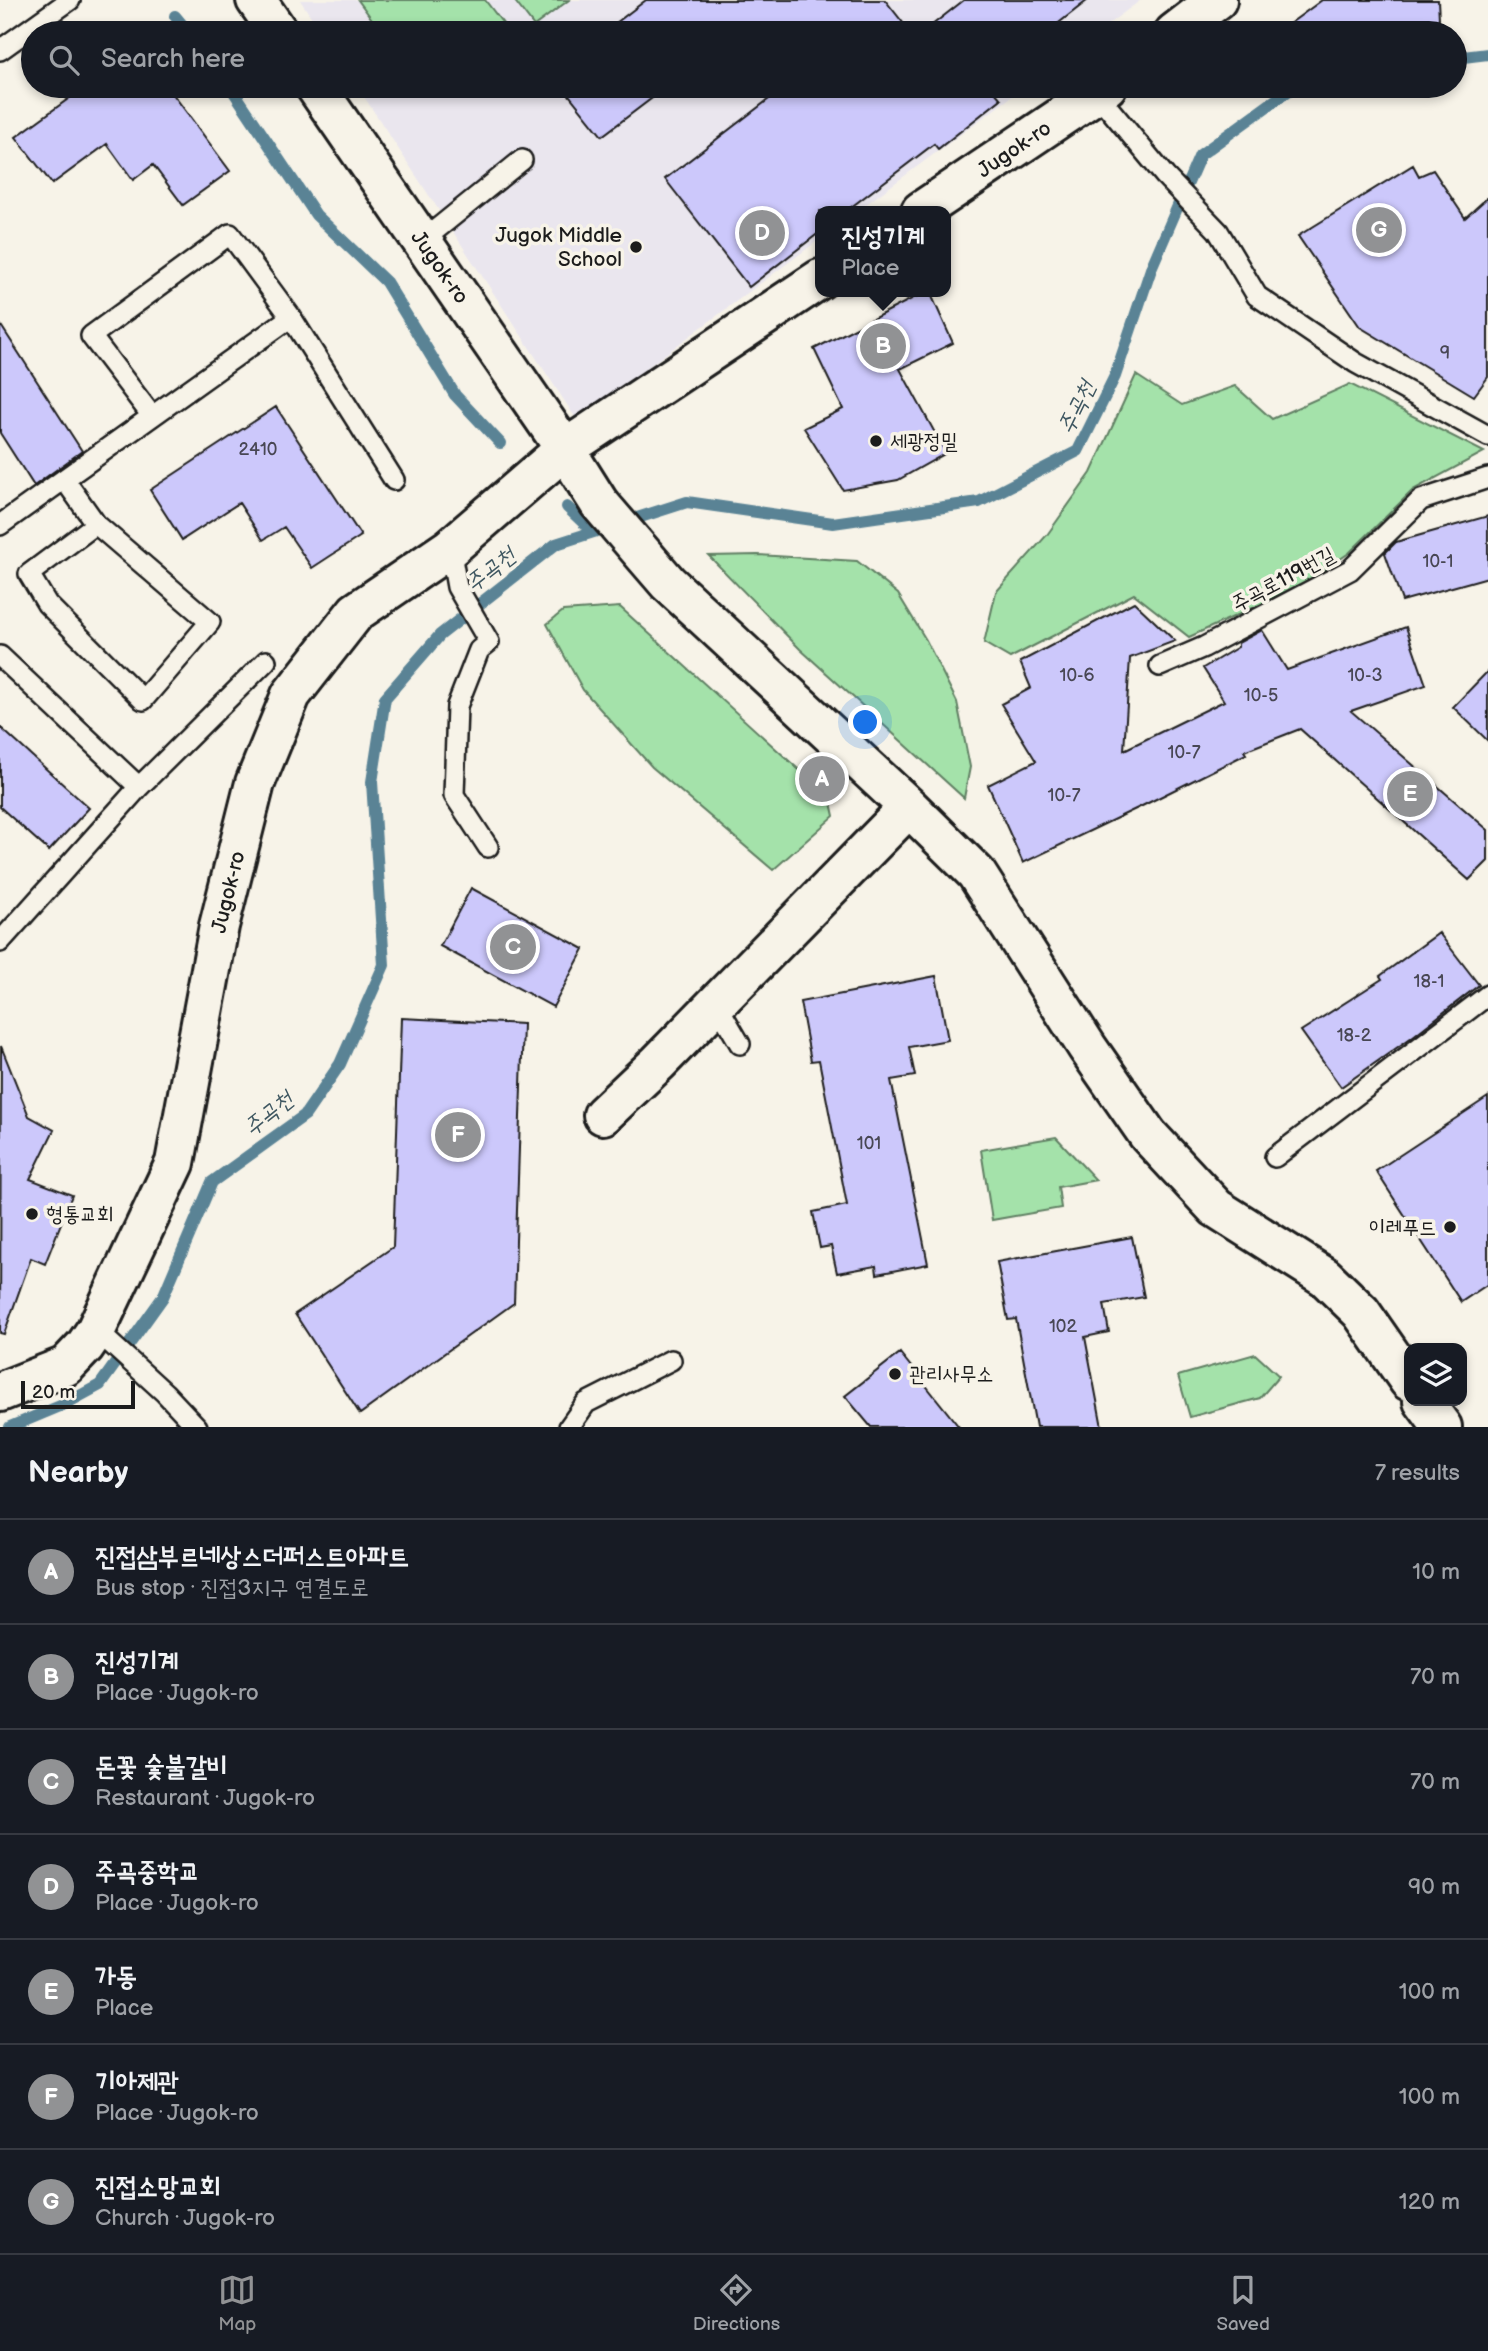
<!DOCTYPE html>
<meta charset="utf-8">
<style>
:root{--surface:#171b24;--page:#20242c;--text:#f1f3f6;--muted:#9ea1a6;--line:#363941;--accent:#919294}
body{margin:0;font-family:"Balsamiq Sans","Poor Story",sans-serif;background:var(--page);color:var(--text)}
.controls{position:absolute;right:21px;bottom:21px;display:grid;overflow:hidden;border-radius:14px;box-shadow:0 4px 10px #0003}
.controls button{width:63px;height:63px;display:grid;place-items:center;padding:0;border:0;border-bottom:2px solid var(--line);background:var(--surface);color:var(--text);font:35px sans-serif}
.scale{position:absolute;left:21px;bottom:18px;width:114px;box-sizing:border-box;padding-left:7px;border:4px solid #1c1c1c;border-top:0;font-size:19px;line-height:24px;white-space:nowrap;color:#1c1c1c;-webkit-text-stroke:5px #f7f3e8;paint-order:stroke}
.you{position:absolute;left:866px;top:723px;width:24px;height:24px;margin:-18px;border:5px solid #fff;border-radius:50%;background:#1a73e8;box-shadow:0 0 0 10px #1a73e833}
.badge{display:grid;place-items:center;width:46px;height:46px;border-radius:50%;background:var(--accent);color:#fff;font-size:23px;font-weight:700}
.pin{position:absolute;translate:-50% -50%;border:4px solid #fff;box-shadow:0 2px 7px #0006}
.popup{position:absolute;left:815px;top:206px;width:136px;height:91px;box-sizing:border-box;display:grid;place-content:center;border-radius:14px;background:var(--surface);filter:drop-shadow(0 2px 5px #0005);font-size:23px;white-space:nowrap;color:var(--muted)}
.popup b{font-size:26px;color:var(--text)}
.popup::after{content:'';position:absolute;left:50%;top:100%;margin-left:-14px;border:14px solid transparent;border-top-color:var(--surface)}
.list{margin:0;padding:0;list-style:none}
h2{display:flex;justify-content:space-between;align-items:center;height:91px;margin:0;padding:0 28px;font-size:30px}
h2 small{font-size:23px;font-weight:400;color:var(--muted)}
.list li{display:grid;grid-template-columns:46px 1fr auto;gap:21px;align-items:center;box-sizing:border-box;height:105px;padding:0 28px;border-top:2px solid var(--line)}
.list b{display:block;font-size:26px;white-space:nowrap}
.list p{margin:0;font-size:23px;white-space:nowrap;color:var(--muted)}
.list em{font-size:23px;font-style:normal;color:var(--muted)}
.icon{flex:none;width:38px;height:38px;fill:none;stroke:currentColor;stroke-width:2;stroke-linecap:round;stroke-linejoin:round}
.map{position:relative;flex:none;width:1488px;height:1427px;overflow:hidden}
.search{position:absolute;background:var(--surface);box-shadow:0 4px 10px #0003;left:21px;right:21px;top:21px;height:77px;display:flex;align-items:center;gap:18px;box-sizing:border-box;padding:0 24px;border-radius:38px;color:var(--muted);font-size:26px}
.sheet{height:826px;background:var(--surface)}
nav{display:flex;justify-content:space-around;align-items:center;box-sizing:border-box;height:98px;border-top:2px solid var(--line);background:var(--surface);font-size:19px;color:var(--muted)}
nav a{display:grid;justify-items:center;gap:4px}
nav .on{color:var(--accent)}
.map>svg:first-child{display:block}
</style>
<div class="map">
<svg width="1488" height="1427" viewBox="0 0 1488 1427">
<rect width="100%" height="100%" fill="#f7f3e8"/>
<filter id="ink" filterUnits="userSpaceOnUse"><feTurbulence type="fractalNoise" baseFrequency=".0143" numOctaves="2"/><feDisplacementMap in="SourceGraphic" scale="14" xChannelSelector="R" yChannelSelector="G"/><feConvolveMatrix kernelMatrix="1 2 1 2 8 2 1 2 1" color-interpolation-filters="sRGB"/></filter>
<g filter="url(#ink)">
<path fill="#eae6ee" d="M 300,0 L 1141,0 L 1096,33 L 322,33 Z
M 357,86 L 1026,86 L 857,211 L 820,211 L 820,239 L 577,420 Z"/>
<path fill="#a4e2aa" stroke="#607f63" stroke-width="2" d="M 358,0 L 485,0 L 507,29 L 501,33 L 382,33 Z
M 514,0 L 569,0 L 534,26 Z
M 1136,375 L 1182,405 L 1235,386 L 1272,419 L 1350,384 L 1484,452 L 1413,490 L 1349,553 L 1299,587 L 1189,637 L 1134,594 L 1010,658 L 984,643 L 996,592 L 1047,535 L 1091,473 Z
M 758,555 L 857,561 L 898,594 L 926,640 L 957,702 L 970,767 L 964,798 L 800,649 L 709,556 Z
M 620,607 L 830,798 L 834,816 L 773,870 L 652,767 L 583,690 L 547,624 L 563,611 Z
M 1056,1137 L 1096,1180 L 1058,1187 L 1061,1208 L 992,1220 L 981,1150 Z
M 1255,1354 L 1279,1376 L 1260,1398 L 1190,1417 L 1178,1376 Z"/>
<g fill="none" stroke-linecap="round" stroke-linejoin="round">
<path stroke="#5a8395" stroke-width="12" d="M 175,16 L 189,33
M 1455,58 L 1488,54
M 230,86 L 316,215 L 386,282 L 455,395 L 500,443
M 567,507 L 593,532
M 10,1427 L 65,1404 L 100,1385 L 163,1297 L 212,1182 L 305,1115 L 340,1064 L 384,965 L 372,782 L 385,698 L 440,635 L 556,544 L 687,502 L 833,523 L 979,502 L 1078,451 L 1115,376 L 1152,266 L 1200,155 L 1295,86"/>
</g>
<path fill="#ccc8fb" stroke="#1c1c1c" stroke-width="2" d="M 646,0 L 885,0 L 911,33 L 603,33 Z
M 964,0 L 1088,0 L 1046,33 L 922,33 Z
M 1322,0 L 1438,0 L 1439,19 L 1344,33 L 1277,33 Z
M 86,86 L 167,86 L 230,171 L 183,205 L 153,165 L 133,180 L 107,144 L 52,184 L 16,137 Z
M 562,86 L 668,86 L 602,136 Z
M 786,86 L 990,86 L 1001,99 L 938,149 L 934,144 L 846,211 L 820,211 L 820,232 L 749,287 L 665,179 Z
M 1413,165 L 1419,176 L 1433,170 L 1465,218 L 1488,197 L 1488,377 L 1474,396 L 1360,327 L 1298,236 Z
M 925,292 L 930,292 L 953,343 L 900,369 L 946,453 L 898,480 L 843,490 L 804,428 L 843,409 L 814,349 Z
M 0,324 L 82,451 L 34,486 L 0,433 Z
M 276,407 L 361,536 L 312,568 L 284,527 L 263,540 L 239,503 L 182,540 L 150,490 Z
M 1488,516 L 1488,577 L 1402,601 L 1385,553 L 1396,542 Z
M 1134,602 L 1175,641 L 1130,658 L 1124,750 L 1224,701 L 1203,668 L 1238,647 L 1238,643 L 1262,630 L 1287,670 L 1406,627 L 1426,685 L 1351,711 L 1488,830 L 1488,861 L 1469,880 L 1300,729 L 1244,751 L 1246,754 L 1142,806 L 1023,863 L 988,785 L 1036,761 L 1001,704 L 1031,688 L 1020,662 Z
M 1488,671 L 1488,741 L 1453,707 Z
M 0,727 L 89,808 L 49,851 L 0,807 Z
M 471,888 L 584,949 L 553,1007 L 440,946 Z
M 1439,933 L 1479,985 L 1412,1037 L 1341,1087 L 1301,1031 L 1382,979 L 1380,976 Z
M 936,976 L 948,1040 L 909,1047 L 915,1076 L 891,1080 L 928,1264 L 877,1274 L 876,1266 L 837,1273 L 831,1246 L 820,1248 L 813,1212 L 847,1205 L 819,1060 L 811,1061 L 800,1002 Z
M 401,1018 L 523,1024 L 514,1303 L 360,1414 L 295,1314 L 393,1247 Z
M 1,1046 L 29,1116 L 54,1130 L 30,1179 L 72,1195 L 45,1264 L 31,1258 L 4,1334 L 0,1333 Z
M 1488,1097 L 1488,1284 L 1461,1302 L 1376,1171 Z
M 1132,1237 L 1144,1297 L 1104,1304 L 1109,1332 L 1085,1337 L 1102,1427 L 1036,1427 L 1016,1319 L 1008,1320 L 997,1262 Z
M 900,1353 L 959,1427 L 871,1427 L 845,1396 Z"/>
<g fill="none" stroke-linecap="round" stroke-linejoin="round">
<g stroke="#1c1c1c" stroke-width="24">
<path id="lane" d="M 0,50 L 70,0
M 1097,94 L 1165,176 L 1218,231 L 1257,296 L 1356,363 L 1488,436
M 422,241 L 522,160
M 152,416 L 91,336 L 230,234 L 291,317
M 64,479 L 96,524 L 210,622 L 143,700 L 47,604 L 29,574 L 96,524
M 0,525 L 291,317 L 394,480
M 450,548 L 457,587 L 489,642 L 479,650 L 457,706 L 454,795 L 488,847
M 0,656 L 139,787
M 1160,666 L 1204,647 L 1350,570 L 1421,500 L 1488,478
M 0,942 L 139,787 L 266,661
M 716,1003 L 740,1044
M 1275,1157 L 1488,995
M 96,1330 L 165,1393 L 197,1427
M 569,1427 L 586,1403 L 671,1360"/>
</g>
<g stroke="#1c1c1c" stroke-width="44">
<path id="street" d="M 256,0 L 279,33
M 1174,33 L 1217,0
M 315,86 L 565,449 L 599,503 L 668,583 L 909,807 L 976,873 L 1087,1047 L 1148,1135 L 1216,1208 L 1325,1277 L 1361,1312 L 1409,1381
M 921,211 L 1107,86
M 603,1115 L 658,1063 L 909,807
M 0,1392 L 66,1366 L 85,1346 L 96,1330 L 175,1163 L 219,926 L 255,783 L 291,695 L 356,612 L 450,548 L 565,449 L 820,279
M 1423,1401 L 1442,1427"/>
</g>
<use href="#lane" stroke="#f7f3e8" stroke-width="19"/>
<use href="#street" stroke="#f7f3e8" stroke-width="38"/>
</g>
</g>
<g fill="#1c1c1c" stroke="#f7f3e8" stroke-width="2.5">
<circle cx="636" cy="247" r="7"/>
<circle cx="876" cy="441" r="7"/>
<circle cx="32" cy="1214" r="7"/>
<circle cx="1450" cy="1227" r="7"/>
<circle cx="895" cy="1374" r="7"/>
</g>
<g text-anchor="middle" stroke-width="7" stroke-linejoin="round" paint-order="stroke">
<g font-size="18" fill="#484754">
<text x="1445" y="359">9</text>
<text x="258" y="455">2410</text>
<text x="1438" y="567">10-1</text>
<text x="1077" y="681">10-6</text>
<text x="1365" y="681">10-3</text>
<text x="1261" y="701">10-5</text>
<text x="1184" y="758">10-7</text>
<text x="1064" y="801">10-7</text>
<text x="1429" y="987">18-1</text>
<text x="1354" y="1041">18-2</text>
<text x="869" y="1149">101</text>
<text x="1063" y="1332">102</text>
</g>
<g font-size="21" fill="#1c1c1c" stroke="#f7f3e8">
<text transform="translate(1014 149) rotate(-34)" y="7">Jugok-ro</text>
<text transform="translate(440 267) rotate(55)" y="7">Jugok-ro</text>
<text transform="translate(1283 579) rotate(-28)" y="7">주곡로119번길</text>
<text transform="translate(228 892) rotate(-76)" y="7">Jugok-ro</text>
</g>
<g font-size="21" fill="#1c1c1c" stroke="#f7f3e8" text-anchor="start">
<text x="622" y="242" text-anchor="end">Jugok Middle<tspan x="622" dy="24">School</tspan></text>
<text x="890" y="448">세광정밀</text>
<text x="46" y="1221">형통교회</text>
<text x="1436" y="1234" text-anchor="end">이레푸드</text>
<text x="909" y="1381">관리사무소</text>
</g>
<g font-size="23" font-style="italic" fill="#405862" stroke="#f7f3e8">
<text transform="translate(1076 407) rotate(-64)" y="8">주곡천</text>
<text transform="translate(490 569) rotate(-38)" y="8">주곡천</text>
<text transform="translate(268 1113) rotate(-39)" y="8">주곡천</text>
</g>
</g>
</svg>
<div class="controls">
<button><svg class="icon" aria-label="layers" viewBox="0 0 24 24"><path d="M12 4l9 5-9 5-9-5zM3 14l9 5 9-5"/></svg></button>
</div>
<div class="scale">20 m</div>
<div class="you"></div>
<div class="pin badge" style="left:822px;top:779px">A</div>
<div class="pin badge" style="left:883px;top:346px">B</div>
<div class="popup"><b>진성기계</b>Place</div>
<div class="pin badge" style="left:513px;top:947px">C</div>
<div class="pin badge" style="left:762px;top:233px">D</div>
<div class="pin badge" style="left:1410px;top:794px">E</div>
<div class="pin badge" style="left:458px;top:1135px">F</div>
<div class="pin badge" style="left:1379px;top:230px">G</div>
<div class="search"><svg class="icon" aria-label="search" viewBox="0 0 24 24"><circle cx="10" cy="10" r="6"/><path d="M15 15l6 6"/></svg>Search here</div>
</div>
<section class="sheet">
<h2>Nearby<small>7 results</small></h2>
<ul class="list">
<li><span class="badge">A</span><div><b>진접삼부르네상스더퍼스트아파트</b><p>Bus stop · 진접3지구 연결도로</p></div><em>10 m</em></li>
<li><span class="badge">B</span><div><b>진성기계</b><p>Place · Jugok-ro</p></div><em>70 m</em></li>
<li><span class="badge">C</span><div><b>돈꽃 숯불갈비</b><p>Restaurant · Jugok-ro</p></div><em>70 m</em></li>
<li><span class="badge">D</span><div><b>주곡중학교</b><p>Place · Jugok-ro</p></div><em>90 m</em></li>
<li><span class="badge">E</span><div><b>가동</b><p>Place</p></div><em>100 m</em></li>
<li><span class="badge">F</span><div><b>기아제관</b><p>Place · Jugok-ro</p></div><em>100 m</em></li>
<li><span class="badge">G</span><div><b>진접소망교회</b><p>Church · Jugok-ro</p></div><em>120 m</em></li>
</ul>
</section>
<nav>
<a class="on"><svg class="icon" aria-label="map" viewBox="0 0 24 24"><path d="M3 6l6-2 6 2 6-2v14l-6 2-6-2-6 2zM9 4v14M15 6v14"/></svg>Map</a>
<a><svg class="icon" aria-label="directions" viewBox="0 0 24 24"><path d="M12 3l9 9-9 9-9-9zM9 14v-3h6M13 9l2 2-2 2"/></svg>Directions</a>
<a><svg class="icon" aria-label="saved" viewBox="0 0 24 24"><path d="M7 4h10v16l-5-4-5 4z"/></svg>Saved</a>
</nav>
